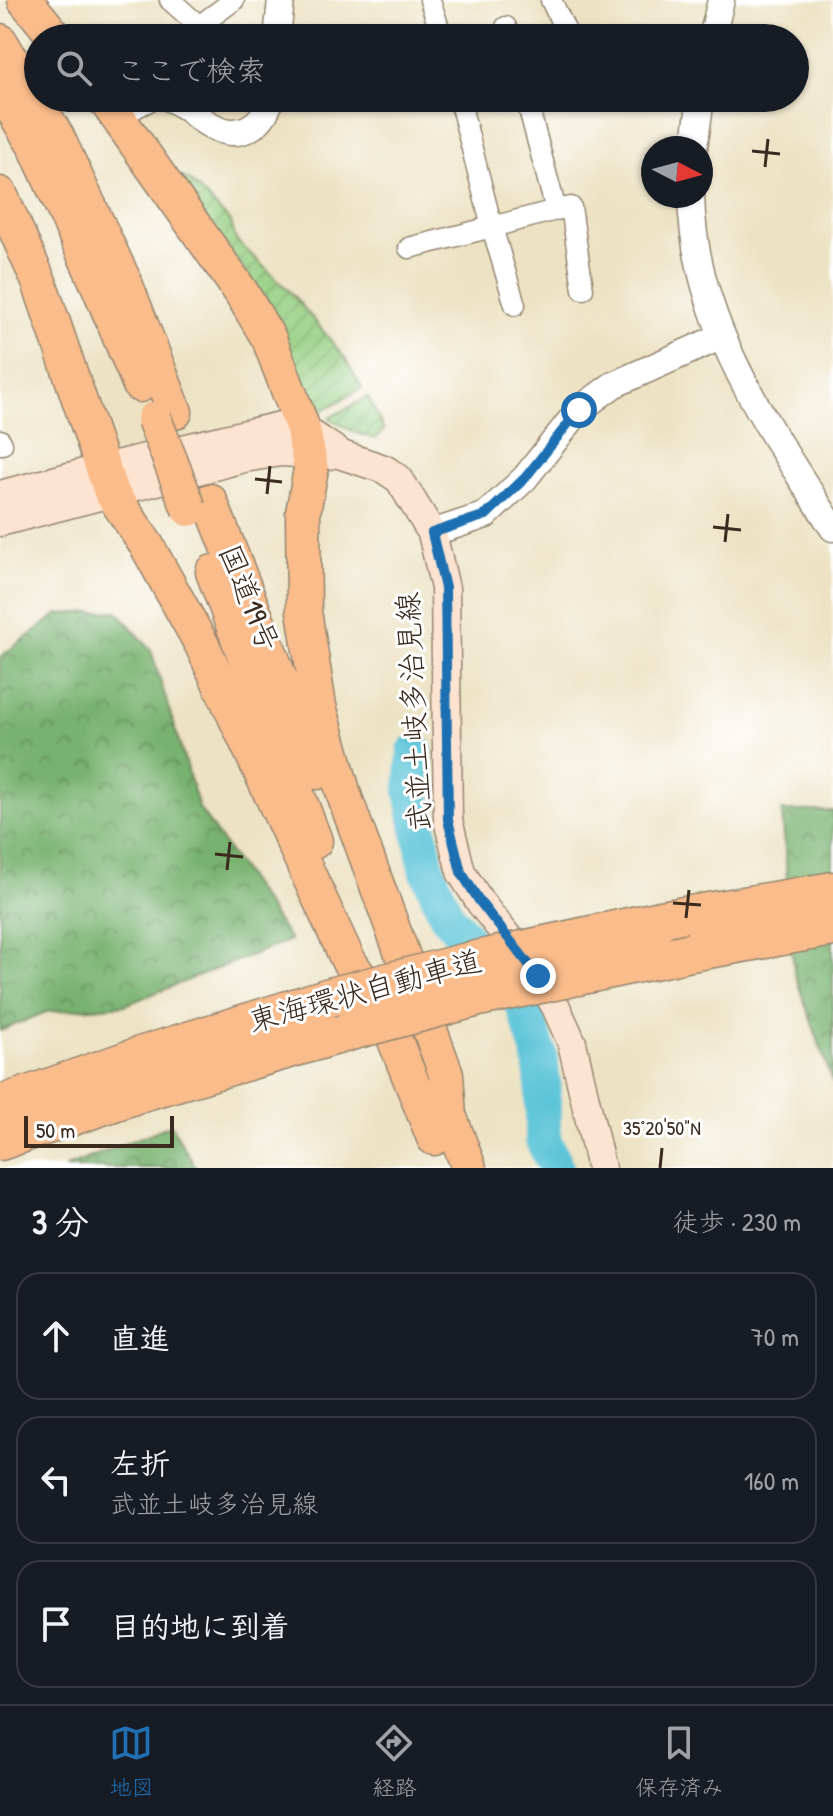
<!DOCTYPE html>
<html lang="ja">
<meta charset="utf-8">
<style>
:root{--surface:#171b24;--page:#242831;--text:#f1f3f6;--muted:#9ea1a6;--line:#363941;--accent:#1f6fb2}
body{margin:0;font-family:"Patrick Hand","Klee One",sans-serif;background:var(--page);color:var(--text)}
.compass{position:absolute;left:641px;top:136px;width:72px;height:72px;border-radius:50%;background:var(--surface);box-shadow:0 2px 6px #0004;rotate:96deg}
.scale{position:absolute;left:24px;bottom:20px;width:150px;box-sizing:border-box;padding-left:8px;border:4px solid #3b2a1e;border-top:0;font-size:22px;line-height:28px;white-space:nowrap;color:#3b2a1e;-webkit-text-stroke:6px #fff;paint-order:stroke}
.stop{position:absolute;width:24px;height:24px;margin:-18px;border:6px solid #1f6fb2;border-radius:50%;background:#fff}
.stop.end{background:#1f6fb2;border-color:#fff;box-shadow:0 2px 8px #0008}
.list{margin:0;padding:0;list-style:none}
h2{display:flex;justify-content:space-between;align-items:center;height:104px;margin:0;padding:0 32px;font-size:34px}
h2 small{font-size:26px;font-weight:400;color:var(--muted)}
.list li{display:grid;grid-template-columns:52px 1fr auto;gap:24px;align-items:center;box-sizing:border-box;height:128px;margin:0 16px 16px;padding:0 16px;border:2px solid var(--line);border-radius:24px}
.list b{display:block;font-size:30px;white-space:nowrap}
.list p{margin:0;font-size:26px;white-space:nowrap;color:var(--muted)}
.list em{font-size:26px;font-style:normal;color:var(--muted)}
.icon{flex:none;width:44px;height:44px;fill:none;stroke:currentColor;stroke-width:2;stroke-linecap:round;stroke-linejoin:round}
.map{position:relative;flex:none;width:833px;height:1168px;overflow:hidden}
.search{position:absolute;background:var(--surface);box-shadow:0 2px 6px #0004;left:24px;right:24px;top:24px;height:88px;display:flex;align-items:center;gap:20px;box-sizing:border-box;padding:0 28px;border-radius:44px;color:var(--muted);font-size:30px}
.sheet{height:536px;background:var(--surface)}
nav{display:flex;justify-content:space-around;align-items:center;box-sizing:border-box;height:112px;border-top:2px solid var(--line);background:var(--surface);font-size:22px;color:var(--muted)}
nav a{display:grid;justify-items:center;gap:4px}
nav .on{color:var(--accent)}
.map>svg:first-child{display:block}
</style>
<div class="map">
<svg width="833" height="1168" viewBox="0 0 833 1168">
<defs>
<pattern id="forest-crowns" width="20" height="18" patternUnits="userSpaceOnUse" patternTransform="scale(2)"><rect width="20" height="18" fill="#78b270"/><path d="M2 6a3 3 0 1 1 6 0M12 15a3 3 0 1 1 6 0" fill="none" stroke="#64915b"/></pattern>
<pattern id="garden-furrows" width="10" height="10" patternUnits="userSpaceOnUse" patternTransform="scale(2)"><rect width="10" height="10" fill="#96cf82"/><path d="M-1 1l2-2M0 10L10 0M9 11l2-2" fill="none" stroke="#82b270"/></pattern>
</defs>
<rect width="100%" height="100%" fill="#fff"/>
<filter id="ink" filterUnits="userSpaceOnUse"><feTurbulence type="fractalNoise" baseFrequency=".0125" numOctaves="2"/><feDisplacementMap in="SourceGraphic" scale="16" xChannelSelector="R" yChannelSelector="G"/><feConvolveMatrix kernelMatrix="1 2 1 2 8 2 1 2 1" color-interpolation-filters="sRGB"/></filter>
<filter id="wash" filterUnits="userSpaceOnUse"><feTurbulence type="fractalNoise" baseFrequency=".006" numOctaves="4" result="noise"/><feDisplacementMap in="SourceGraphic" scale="32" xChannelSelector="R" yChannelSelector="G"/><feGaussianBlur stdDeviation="1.8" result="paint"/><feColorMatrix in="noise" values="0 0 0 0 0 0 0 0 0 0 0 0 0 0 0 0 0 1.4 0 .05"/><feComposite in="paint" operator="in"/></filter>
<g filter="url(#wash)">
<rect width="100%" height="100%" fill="#ede3c4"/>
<path fill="url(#forest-crowns)" stroke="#5a6e47" stroke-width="2" d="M 117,611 L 151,650 L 199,808 L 290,940 L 125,1005 L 46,1012 L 0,1031 L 0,657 L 58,614 Z
M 782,811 L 833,811 L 833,1083 L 794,972 Z
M 171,1125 L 196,1168 L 64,1168 Z"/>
<path fill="url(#garden-furrows)" stroke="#687c50" stroke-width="2" d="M 171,172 L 189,180 L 231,222 L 236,240 L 292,294 L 318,325 L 345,358 L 362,388 L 323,410 L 310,398 L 268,301 Z
M 368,397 L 384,430 L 375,439 L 354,432 L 329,418 Z"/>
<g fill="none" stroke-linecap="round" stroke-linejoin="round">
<path stroke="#5bc4d8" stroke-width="36" d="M 415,752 L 412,791 L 427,869 L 447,916 L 523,1004 L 540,1056 L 543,1086 L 543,1140 L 556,1168"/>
</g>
</g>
<g filter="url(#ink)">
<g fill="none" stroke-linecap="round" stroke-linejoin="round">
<g stroke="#948671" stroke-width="13">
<path id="service" d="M 462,108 L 493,98"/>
</g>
<g stroke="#948671" stroke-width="23">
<path id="minor" d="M 170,0 L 199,26 L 234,0
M 430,0 L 442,38
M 551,0 L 569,38
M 506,27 L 509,38
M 459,98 L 492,227 L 556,210 L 526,98
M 556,210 L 571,207 L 583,289
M 409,248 L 492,227 L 515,305
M 0,440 L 2,444"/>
</g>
<g stroke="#948671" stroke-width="29">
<path id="tertiary" d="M 277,38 L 281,0
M 712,38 L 721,0
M 169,98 C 186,104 196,118 212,126 C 240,141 263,126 271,98
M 117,114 L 148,98
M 694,148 L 701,98
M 691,196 C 694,324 767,425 833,528
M 432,533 L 486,515 L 525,478 L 579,410 L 613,385 L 720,337"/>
</g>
<g stroke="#948671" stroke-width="31">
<path id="secondary" d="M 0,495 L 103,468 L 284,425 L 303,429 L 342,455 L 384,469 L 399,479 L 432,533 L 445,588 L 448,820 L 461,872 L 480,902 L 538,976 L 556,1007 L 572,1043 L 601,1168
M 0,522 L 244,458 L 281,452 L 329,455"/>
</g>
<g stroke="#948671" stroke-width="37">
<path id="trunk" d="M 25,0 L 56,38
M 0,41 L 57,137 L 125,283 L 175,412
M 0,88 L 36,148 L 99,287 L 140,385
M 104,98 L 241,292 L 269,339 L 303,429 L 311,469 L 303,513 L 304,611 L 319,706 L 344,795 L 446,1074 L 449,1116
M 0,194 L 39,282 L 111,492 L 147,546 L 202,645 L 348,960 L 381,1008
M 210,501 L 317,772
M 213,572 L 315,841
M 378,998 L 434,1138
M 441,1094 L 469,1168"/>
</g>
<g stroke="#948671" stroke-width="41">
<path id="motorway" d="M 661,920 L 833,891
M 691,952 L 833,927
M 0,1105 L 140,1056 L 330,997
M 0,1141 L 145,1091 L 347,1032"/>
</g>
<use href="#service" stroke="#fff" stroke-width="10"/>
<use href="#minor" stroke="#fff" stroke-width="20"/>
<use href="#tertiary" stroke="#fff" stroke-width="26"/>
<use href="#secondary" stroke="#fde4d1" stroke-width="28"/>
<use href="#trunk" stroke="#fabc8b" stroke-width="34"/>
<use href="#motorway" stroke="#fabc8b" stroke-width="38"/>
<g stroke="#948671" stroke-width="37" stroke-linecap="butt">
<path id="trunk-bridge" d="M 154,419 L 189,509"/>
</g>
<g stroke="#948671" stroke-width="41" stroke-linecap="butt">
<path id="motorway-bridge" d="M 330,997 L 467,962 L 661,920
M 347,1032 L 479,997 L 691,952"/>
</g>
<use href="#trunk-bridge" stroke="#fabc8b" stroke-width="34"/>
<use href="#motorway-bridge" stroke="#fabc8b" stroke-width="38"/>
</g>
</g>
<g fill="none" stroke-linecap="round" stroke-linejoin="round" filter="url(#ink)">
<path stroke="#1f6fb2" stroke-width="10" d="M 538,976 L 480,902 L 461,872 L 448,820 L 445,588 L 432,533 L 486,515 L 525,478 L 579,410"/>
</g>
<path fill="none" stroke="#3b2a1e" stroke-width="3" d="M 752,151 L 780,154M 765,167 L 768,139M 255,479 L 282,482M 267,494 L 270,466M 713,527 L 741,530M 725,542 L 728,514M 215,854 L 243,857M 227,870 L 230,842M 673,903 L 701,905M 686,918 L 689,890M 660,1168 L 662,1148"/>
<g text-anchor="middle" stroke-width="6" stroke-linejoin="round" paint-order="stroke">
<g font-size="30" fill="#3b2a1e" stroke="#fff">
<text transform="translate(249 598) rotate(68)" y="10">国道19号</text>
<text transform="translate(414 712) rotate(-93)" y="10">武並土岐多治見線</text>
<text transform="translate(365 991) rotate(-15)" y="10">東海環状自動車道</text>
</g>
</g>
<g font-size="20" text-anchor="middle" fill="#3b2a1e" stroke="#fff" stroke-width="6" stroke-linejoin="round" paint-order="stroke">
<text x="662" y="1135">35°20'50"N</text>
</g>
</svg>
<svg class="compass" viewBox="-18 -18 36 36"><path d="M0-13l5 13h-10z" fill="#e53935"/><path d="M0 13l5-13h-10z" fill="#9ea1a6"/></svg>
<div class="scale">50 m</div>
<div class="stop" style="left:579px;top:410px"></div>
<div class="stop end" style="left:538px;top:976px"></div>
<div class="search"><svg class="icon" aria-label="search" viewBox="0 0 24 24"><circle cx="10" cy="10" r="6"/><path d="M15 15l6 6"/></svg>ここで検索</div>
</div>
<section class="sheet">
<h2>3 分<small>徒歩 · 230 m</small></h2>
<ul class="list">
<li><svg class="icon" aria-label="ahead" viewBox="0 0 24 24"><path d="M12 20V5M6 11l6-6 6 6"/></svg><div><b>直進</b></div><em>70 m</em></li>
<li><svg class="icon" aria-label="left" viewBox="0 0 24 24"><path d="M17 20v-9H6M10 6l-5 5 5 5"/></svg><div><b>左折</b><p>武並土岐多治見線</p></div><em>160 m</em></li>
<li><svg class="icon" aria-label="arrive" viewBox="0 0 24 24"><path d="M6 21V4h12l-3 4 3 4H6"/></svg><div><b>目的地に到着</b></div></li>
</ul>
</section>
<nav>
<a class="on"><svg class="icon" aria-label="map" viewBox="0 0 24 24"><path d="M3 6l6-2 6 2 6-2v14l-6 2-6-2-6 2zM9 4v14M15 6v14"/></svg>地図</a>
<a><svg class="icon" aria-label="directions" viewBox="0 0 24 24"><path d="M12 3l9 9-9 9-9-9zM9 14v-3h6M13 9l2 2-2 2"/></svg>経路</a>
<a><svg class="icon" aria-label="saved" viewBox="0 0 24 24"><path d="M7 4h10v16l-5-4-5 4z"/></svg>保存済み</a>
</nav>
